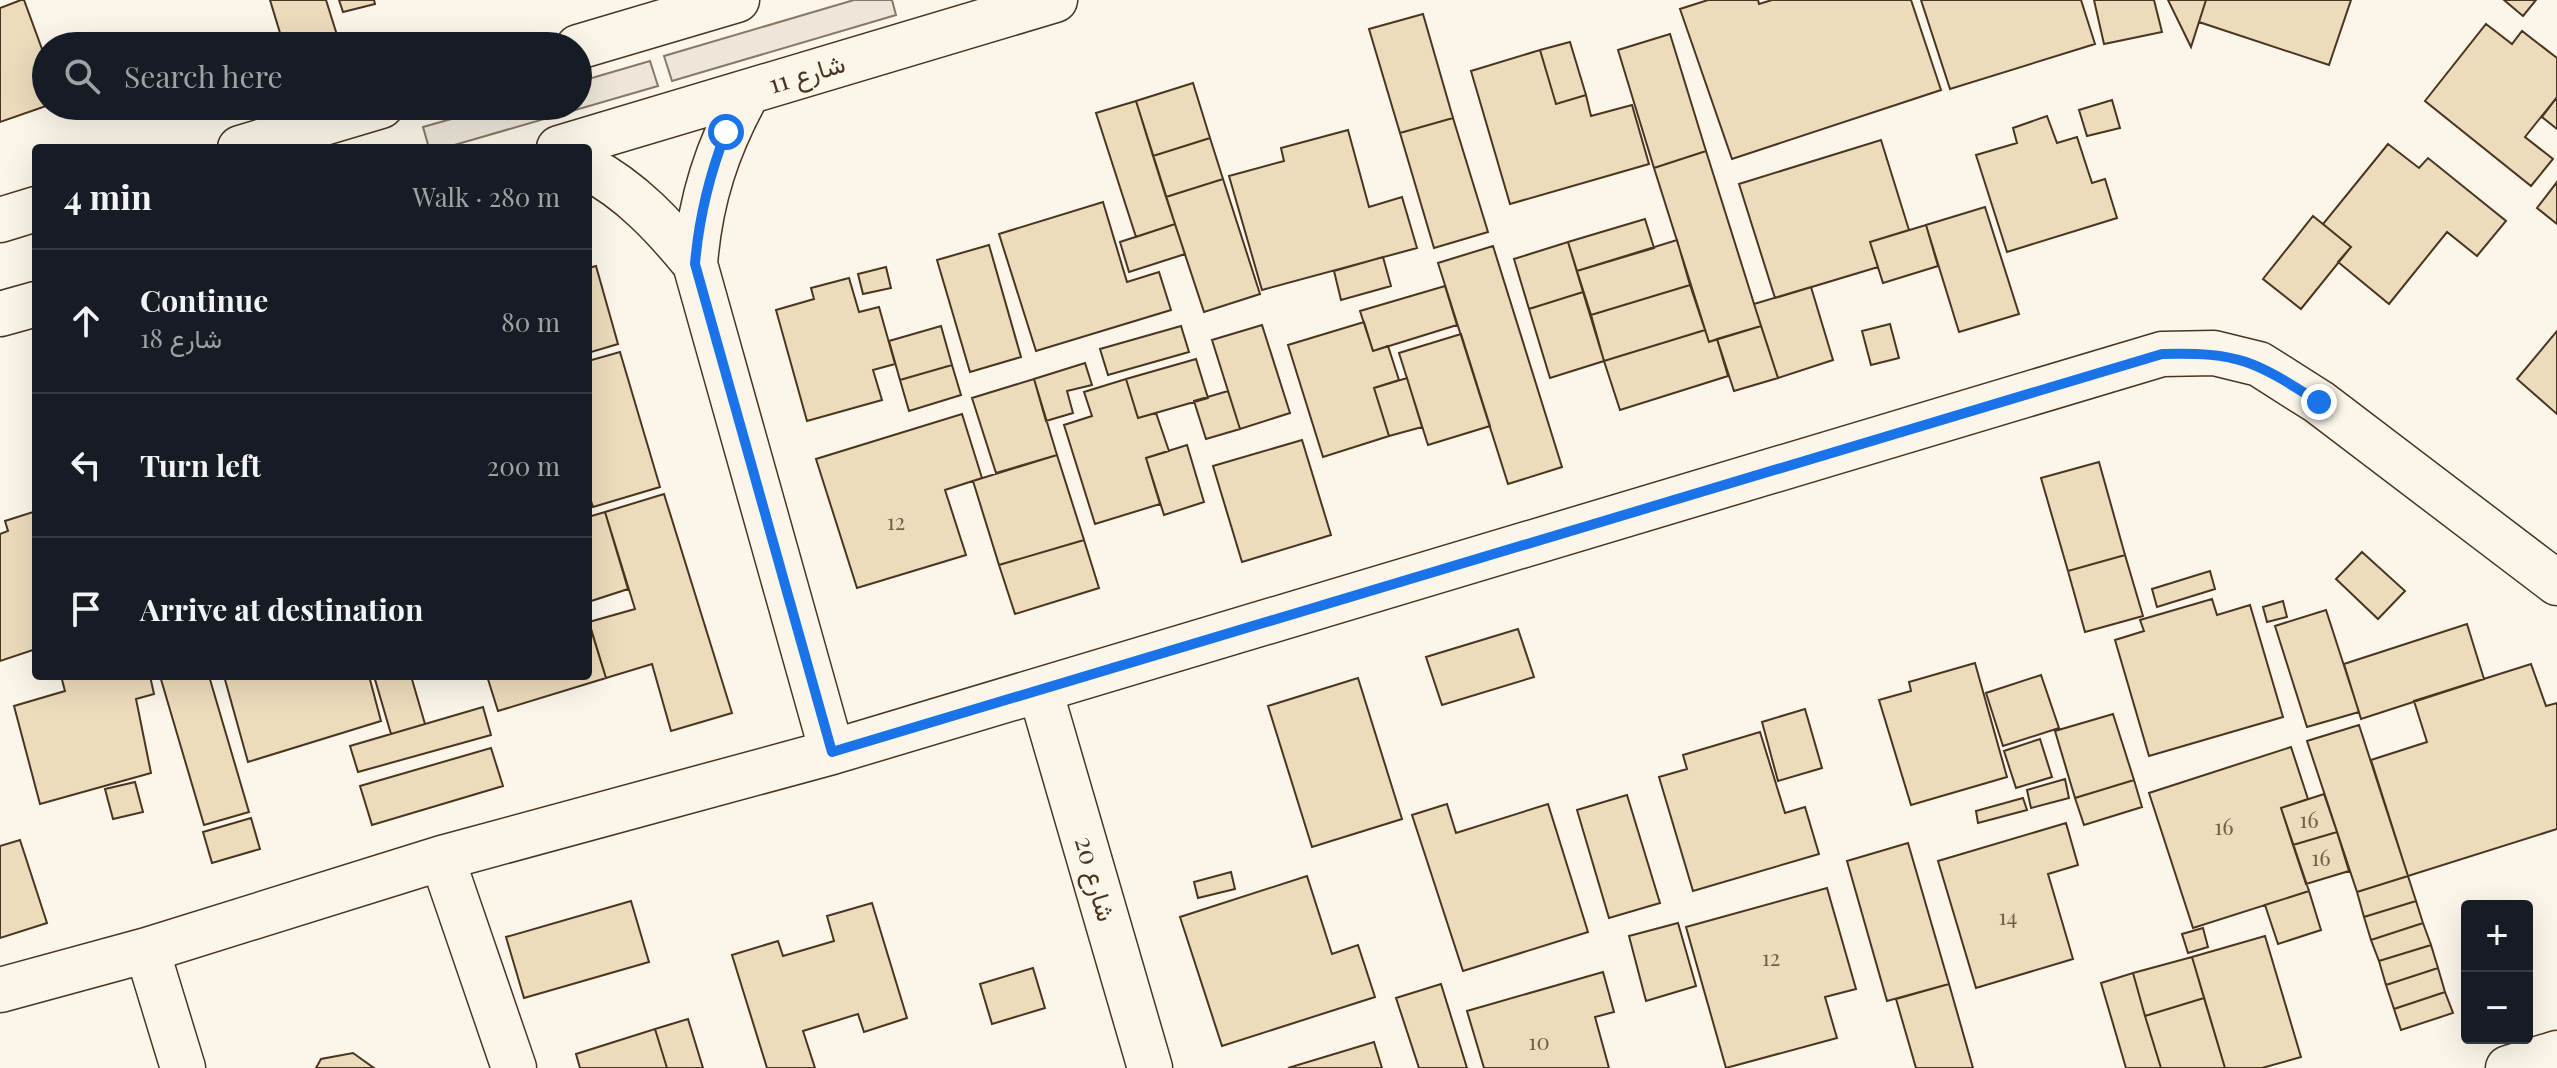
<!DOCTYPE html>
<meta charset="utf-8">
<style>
:root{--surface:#171b24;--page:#20242c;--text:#f1f3f6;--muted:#9ea1a6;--line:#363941}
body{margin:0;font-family:"Playfair Display",Vazirmatn,serif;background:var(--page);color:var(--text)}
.controls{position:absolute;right:24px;bottom:24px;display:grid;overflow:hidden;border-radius:8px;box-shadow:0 8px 32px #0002}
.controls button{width:72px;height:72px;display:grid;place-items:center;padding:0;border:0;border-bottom:2px solid var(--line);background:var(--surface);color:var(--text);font:40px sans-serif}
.stop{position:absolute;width:24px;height:24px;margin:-18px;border:6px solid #1a73e8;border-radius:50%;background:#fff}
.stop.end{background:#1a73e8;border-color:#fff;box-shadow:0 2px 8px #0008}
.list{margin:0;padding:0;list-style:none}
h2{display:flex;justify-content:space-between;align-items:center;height:104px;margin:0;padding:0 32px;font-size:34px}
h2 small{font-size:26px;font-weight:400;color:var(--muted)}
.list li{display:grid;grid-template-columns:52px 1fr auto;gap:24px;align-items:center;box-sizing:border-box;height:144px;padding:0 32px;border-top:2px solid var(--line)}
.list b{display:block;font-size:30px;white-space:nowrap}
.list p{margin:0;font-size:26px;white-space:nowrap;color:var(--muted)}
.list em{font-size:26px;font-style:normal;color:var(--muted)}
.icon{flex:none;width:44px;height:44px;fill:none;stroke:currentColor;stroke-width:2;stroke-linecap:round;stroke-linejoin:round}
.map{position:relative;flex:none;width:2557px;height:1068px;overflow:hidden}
.search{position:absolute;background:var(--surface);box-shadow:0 8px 32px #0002;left:32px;top:32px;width:560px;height:88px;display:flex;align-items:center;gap:20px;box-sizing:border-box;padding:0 28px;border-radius:44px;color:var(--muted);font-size:30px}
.panel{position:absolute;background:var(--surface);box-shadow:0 8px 32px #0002;left:32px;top:144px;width:560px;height:536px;border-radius:8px}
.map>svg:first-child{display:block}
</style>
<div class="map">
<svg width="2557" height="1068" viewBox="0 0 2557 1068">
<rect width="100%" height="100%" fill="#fbf6e9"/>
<path fill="#ede6d9" stroke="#887966" stroke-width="2" d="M 854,0 L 892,0 L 896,15 L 672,81 L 664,56 Z
M 650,61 L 658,86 L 444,148 L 429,148 L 423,127 L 497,106 L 578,106 L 578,82 Z"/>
<path fill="#ecdcbc" stroke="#4a3520" stroke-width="2" d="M 21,0 L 24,0 L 46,60 L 46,106 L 0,122 L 0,8 Z
M 270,0 L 326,0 L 337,35 L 301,46 L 284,46 Z
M 339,0 L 374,0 L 375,4 L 343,12 Z
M 1708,0 L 1758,0 L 1759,4 L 1772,0 L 1911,0 L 1941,90 L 1732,159 L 1680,9 Z
M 1921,0 L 2081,0 L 2095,44 L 1950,89 Z
M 2094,0 L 2154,0 L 2162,32 L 2104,44 Z
M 2168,0 L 2206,0 L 2191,47 Z
M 2206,0 L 2351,0 L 2329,65 L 2199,22 Z
M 2504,0 L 2536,0 L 2523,16 Z
M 1423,14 L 1453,118 L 1400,133 L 1369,29 Z
M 2486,24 L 2512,44 L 2522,31 L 2557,58 L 2557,97 L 2525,137 L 2553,159 L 2531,186 L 2425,101 Z
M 1670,34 L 1706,151 L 1654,168 L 1618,50 Z
M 1570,42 L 1586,95 L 1556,104 L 1540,50 Z
M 1540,50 L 1556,104 L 1586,95 L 1591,116 L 1632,105 L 1649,164 L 1510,204 L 1471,71 Z
M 1193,83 L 1210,138 L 1153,156 L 1136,101 Z
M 2557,97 L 2557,129 L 2542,117 Z
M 2112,100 L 2120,128 L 2087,136 L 2079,110 Z
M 1136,101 L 1175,224 L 1136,237 L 1096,113 Z
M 2047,116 L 2057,143 L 2077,137 L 2092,183 L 2105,179 L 2117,218 L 2007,252 L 1976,155 L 2017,143 L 2013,128 Z
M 1453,118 L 1488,232 L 1434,248 L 1400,133 Z
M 1348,130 L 1369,207 L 1402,197 L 1417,248 L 1262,290 L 1229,176 L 1284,161 L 1281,148 Z
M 1210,138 L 1223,179 L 1166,197 L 1153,156 Z
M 1881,140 L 1909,230 L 1870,242 L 1878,267 L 1775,298 L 1739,184 Z
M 2388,144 L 2419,168 L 2428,158 L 2506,221 L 2477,256 L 2447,232 L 2389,304 L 2338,262 L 2351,247 L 2323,224 Z
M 1706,151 L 1761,326 L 1709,342 L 1654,168 Z
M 1223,179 L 1260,294 L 1204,312 L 1166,197 Z
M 2557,182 L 2557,224 L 2537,208 Z
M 1103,202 L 1127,282 L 1159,272 L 1171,310 L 1036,351 L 999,234 Z
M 1985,207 L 2019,314 L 1959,332 L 1926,225 Z
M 2313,216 L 2351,247 L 2301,309 L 2263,279 Z
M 1645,219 L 1654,248 L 1577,271 L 1568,242 Z
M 1175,224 L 1185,254 L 1129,272 L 1120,242 Z
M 1926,225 L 1938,266 L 1883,283 L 1870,242 Z
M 1677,240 L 1690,285 L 1591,315 L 1577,271 Z
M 1568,242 L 1583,292 L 1529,309 L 1514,259 Z
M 989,245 L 1021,357 L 970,372 L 937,260 Z
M 1493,246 L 1562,467 L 1508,484 L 1438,263 Z
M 1383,257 L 1391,286 L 1341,300 L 1334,271 Z
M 596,266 L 618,344 L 588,353 L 588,268 Z
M 886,267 L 891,288 L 863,294 L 858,274 Z
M 849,278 L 859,312 L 879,307 L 895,364 L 873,370 L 882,400 L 807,421 L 776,310 L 814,299 L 811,288 Z
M 1690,285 L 1705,330 L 1604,361 L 1591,315 Z
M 1445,286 L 1457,325 L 1373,351 L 1360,311 Z
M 1811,287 L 1833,360 L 1778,378 L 1754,304 Z
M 1583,292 L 1604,361 L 1550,378 L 1529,309 Z
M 1364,322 L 1373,351 L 1388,346 L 1399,380 L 1374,388 L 1389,436 L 1323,457 L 1288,345 Z
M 1890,324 L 1899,358 L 1871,365 L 1862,331 Z
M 1262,325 L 1290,413 L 1240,429 L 1212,340 Z
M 941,326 L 952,365 L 900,380 L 889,341 Z
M 1181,326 L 1189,352 L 1108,375 L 1100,349 Z
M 1761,326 L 1778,378 L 1734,391 L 1717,339 Z
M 1705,330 L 1709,342 L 1717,339 L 1728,376 L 1620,410 L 1604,361 Z
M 2557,331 L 2557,414 L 2517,379 Z
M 1461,334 L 1490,426 L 1428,445 L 1399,353 Z
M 620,352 L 660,487 L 593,507 L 588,492 L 588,361 Z
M 1196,359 L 1208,398 L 1138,418 L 1126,379 Z
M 1085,363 L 1092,385 L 1067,391 L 1073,413 L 1046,421 L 1034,379 Z
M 952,365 L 961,395 L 909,411 L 900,380 Z
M 1407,378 L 1422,427 L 1389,436 L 1374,388 Z
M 1034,379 L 1057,455 L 996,473 L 972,398 Z
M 1126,379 L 1138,418 L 1156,413 L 1169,451 L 1146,458 L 1160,504 L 1095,524 L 1064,425 L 1092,416 L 1084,392 Z
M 1228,391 L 1240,429 L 1206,439 L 1194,401 Z
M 962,414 L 982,478 L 945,490 L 966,555 L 857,588 L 816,459 Z
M 1302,440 L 1331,535 L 1242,562 L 1213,466 Z
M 1187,445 L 1204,502 L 1164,515 L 1146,458 Z
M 1057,455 L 1084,540 L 999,565 L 973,481 Z
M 2099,462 L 2125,555 L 2068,571 L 2041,478 Z
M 664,494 L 732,713 L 671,731 L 652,664 L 606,678 L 589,622 L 635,609 L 605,512 Z
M 36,511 L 36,649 L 0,661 L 0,534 L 8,531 L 5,521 Z
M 605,512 L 628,589 L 588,602 L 588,517 Z
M 1084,540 L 1099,588 L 1015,614 L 999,565 Z
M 2362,552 L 2405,591 L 2378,619 L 2336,579 Z
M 2125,555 L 2143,616 L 2085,632 L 2068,571 Z
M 2210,571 L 2215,589 L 2157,607 L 2152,589 Z
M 2212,599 L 2217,615 L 2250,605 L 2283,717 L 2149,756 L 2115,640 L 2144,631 L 2140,620 Z
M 2283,601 L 2287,617 L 2267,622 L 2263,607 Z
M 2326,610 L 2359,712 L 2307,727 L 2275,626 Z
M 588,620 L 606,678 L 498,711 L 487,676 L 588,676 Z
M 2467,624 L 2484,679 L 2361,719 L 2344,664 Z
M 1518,629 L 1534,677 L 1442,705 L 1426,657 Z
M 1975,663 L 2007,777 L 1911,805 L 1879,700 L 1911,691 L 1909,682 Z
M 2531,664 L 2546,706 L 2557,703 L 2557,829 L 2408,876 L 2371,760 L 2427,742 L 2414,701 Z
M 2041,675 L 2059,728 L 2003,746 L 1986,693 Z
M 61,676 L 150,676 L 154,694 L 136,699 L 151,773 L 40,804 L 14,706 L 65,691 Z
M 160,676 L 209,676 L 249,812 L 204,825 Z
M 224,676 L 369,676 L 381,721 L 248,762 Z
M 374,676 L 411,676 L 425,724 L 391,734 Z
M 1358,678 L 1402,819 L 1312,847 L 1268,706 Z
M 483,707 L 491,735 L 358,772 L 350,746 Z
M 1805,709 L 1822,768 L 1778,781 L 1762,722 Z
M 2113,714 L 2134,780 L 2075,798 L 2055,731 Z
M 2359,725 L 2408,876 L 2357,892 L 2307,741 Z
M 1760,732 L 1785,813 L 1805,807 L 1819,854 L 1693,891 L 1659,777 L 1687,769 L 1683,755 Z
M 2040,739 L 2052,777 L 2016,788 L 2004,751 Z
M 2291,747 L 2308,799 L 2281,808 L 2309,891 L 2193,928 L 2149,793 Z
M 491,748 L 503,786 L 372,825 L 360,786 Z
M 2065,779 L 2069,798 L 2031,808 L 2027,790 Z
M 2134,780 L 2142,807 L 2084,825 L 2075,798 Z
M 135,782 L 143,812 L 113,819 L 105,789 Z
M 2324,794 L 2337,832 L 2293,845 L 2281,808 Z
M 1627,795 L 1660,903 L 1609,918 L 1577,810 Z
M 2023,798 L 2027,810 L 1978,823 L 1976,811 Z
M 1447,804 L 1456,833 L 1548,804 L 1588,932 L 1463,971 L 1412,815 Z
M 251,818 L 260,849 L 212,863 L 203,832 Z
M 2066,823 L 2078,865 L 2048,874 L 2073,959 L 1976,988 L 1938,861 Z
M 2337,832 L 2349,871 L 2306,884 L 2293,845 Z
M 20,840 L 47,923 L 0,938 L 0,846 Z
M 1908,843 L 1949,984 L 1887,1001 L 1847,861 Z
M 1231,872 L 1235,889 L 1198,898 L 1194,882 Z
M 1307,876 L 1332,954 L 1358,945 L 1375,997 L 1222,1046 L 1180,917 Z
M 2408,876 L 2416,901 L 2364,917 L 2357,892 Z
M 1827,888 L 1856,989 L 1825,997 L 1837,1038 L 1726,1068 L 1686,927 Z
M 2309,891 L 2321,930 L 2278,944 L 2265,905 Z
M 631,901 L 649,962 L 524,998 L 506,937 Z
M 2416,901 L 2423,923 L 2371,940 L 2364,917 Z
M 872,903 L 907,1018 L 864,1032 L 858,1014 L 803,1031 L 815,1068 L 767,1068 L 732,955 L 778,941 L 783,956 L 834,941 L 827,916 Z
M 1678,923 L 1696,986 L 1646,1001 L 1629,936 Z
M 2423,923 L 2431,945 L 2379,961 L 2371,940 Z
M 2203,928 L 2208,947 L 2188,953 L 2182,934 Z
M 2265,936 L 2301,1057 L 2262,1068 L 2225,1068 L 2192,957 Z
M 2431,945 L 2438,968 L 2386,985 L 2379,961 Z
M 2192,957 L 2204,998 L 2145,1016 L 2133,973 Z
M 1033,968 L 1045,1008 L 992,1024 L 980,984 Z
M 2438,968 L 2445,992 L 2394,1009 L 2386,985 Z
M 1603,972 L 1614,1012 L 1595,1017 L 1609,1068 L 1484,1068 L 1467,1011 Z
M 2133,973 L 2145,1016 L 2161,1068 L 2126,1068 L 2101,983 Z
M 1441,984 L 1467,1068 L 1419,1068 L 1396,998 Z
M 1949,984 L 1973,1068 L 1916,1068 L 1896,999 Z
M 2445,992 L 2453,1013 L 2401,1030 L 2394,1009 Z
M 2204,998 L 2225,1068 L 2161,1068 L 2145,1016 Z
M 688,1019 L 703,1068 L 667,1068 L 655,1029 Z
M 655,1029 L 667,1068 L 580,1068 L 576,1054 Z
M 1374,1042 L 1382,1068 L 1288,1068 Z
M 353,1053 L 374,1068 L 316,1068 L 321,1059 Z"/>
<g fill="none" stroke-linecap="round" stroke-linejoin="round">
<g stroke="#4a3520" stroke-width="47">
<path id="minor" d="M 578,47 L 737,0
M 748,92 C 717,148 700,200 695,264 L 832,752
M 240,148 L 381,106
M 559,148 L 1055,0
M 588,168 C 631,190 665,227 695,264
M 0,220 L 36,209
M 0,314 L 36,304
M 1040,690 L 1150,1068
M 442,858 L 514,1068
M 147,950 L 183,1068
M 0,990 L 147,950 L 442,858 L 832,752 L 2162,354 L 2214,353 L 2259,364 L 2319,402 L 2557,583
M 2508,1068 L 2557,1053"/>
</g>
<use href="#minor" stroke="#fbf6e9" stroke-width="44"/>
</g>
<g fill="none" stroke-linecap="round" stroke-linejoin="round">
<path stroke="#1a73e8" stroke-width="10" d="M 726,132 C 709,176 699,216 695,264 L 832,752 L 2162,354 C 2240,352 2254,361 2319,402"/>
</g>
<g text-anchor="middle" stroke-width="6" stroke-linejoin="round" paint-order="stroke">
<g font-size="22" fill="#725f47">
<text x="896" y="530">12</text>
<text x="2309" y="828">16</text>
<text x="2224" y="835">16</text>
<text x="2321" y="866">16</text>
<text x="2008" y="925">14</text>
<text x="1771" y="966">12</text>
<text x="1539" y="1050">10</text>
</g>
<g font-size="26" fill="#4a3520" stroke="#fbf6e9">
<text transform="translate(807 74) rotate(-17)" y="9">شارع 11</text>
<text transform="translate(1095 879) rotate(74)" y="9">شارع 20</text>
</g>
</g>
</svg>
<div class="controls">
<button>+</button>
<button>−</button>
</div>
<div class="stop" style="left:726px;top:132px"></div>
<div class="stop end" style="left:2319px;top:402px"></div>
<div class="search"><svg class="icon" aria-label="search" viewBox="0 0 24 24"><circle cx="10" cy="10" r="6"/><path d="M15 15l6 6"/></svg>Search here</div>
<section class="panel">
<h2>4 min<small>Walk · 280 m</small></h2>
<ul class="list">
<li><svg class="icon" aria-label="ahead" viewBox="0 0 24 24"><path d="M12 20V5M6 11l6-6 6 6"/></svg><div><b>Continue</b><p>شارع 18</p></div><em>80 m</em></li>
<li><svg class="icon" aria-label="left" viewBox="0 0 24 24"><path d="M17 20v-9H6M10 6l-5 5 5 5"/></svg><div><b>Turn left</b></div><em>200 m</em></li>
<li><svg class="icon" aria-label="arrive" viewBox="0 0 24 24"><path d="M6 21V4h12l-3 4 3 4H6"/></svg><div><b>Arrive at destination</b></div></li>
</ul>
</section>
</div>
